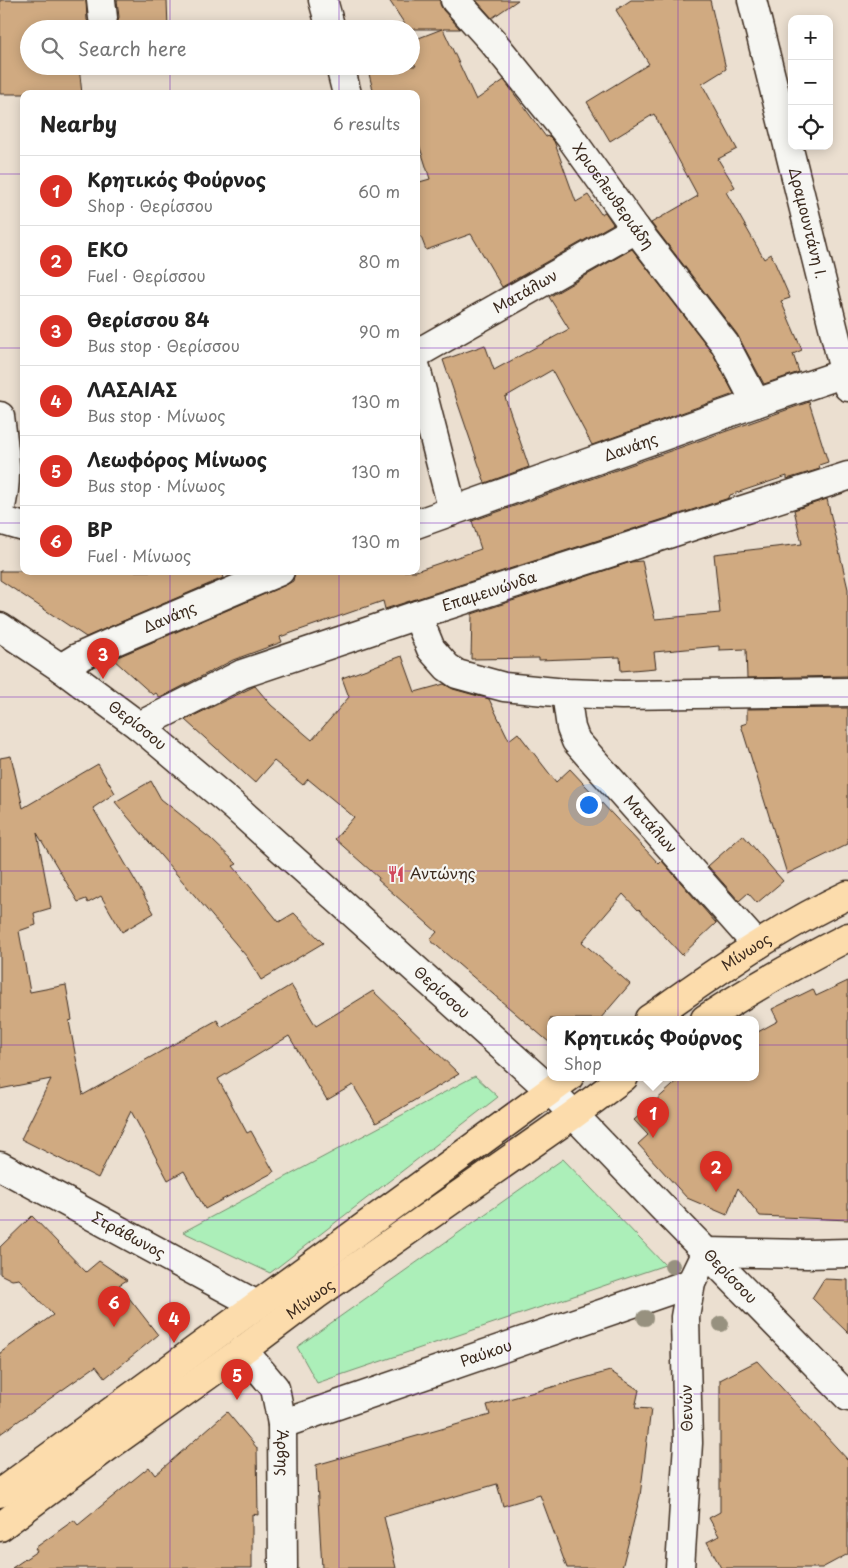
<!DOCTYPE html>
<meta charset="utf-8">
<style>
:root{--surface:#fff;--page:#f2f2f2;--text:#222;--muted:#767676;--line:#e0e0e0;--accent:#d93025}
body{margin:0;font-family:"Playpen Sans",sans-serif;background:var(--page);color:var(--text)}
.controls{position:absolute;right:15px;top:15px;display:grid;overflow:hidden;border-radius:10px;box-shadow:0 2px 12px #0003}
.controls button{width:45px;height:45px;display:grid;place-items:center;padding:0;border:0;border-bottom:1px solid var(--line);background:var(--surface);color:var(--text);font:25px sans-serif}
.you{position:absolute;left:588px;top:804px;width:18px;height:18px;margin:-12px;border:4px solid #fff;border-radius:50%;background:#1a73e8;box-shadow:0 0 0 8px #1a73e833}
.badge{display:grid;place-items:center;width:32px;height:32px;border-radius:50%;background:var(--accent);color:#fff;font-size:16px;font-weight:700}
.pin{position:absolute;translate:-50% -41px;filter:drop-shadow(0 1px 2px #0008)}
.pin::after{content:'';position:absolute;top:26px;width:18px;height:15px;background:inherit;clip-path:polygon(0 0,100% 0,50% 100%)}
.popup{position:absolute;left:547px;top:1016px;width:212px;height:65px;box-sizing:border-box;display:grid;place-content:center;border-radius:10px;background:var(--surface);filter:drop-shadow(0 1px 4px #0005);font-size:16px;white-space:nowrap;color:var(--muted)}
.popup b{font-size:19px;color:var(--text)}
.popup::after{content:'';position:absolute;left:50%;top:100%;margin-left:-10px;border:10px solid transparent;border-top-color:var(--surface)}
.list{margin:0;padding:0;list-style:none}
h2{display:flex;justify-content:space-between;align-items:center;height:65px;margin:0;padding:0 20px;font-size:21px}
h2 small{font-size:16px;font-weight:400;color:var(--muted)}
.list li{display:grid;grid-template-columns:32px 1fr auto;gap:15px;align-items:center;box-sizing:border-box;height:70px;padding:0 20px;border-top:1px solid var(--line)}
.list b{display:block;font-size:19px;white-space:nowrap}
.list p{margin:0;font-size:16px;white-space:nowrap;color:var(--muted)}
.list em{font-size:16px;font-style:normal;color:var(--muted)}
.icon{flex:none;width:28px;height:28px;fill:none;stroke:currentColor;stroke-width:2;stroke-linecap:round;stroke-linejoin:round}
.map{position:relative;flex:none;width:848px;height:1568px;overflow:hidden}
.search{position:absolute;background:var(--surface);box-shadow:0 2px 12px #0003;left:20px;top:20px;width:400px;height:55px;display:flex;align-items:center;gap:12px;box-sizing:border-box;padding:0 18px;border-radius:28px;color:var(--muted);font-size:19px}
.panel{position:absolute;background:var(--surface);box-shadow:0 2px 12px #0003;left:20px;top:90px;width:400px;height:485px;border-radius:10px}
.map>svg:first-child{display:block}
</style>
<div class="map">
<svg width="848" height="1568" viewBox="0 0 848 1568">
<rect width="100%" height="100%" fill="#ebdfd0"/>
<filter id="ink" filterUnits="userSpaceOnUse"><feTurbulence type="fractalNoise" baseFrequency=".02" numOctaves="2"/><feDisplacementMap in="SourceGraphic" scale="10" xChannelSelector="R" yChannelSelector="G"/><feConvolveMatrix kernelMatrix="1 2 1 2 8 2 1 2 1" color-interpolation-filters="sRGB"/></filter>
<g filter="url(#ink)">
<path fill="#acefb9" stroke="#748c6c" d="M 475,1076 L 498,1097 L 270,1273 L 183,1232 Z
M 563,1159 L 665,1265 L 317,1383 L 297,1347 Z"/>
<path fill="#d0aa81" stroke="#3b2a1e" d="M 0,0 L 86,0 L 87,20 L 92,29 L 29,29 L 29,66 L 79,66 L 82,94 L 0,94 Z
M 117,0 L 167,0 L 168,29 L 114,29 L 117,24 L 119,17 Z
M 389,0 L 440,0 L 440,4 L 443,10 L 460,29 L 443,29 L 476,100 L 504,80 L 546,137 L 549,136 L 554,141 L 576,202 L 588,195 L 601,214 L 605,212 L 613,224 L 502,287 L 471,234 L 426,250 L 416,224 L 416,183 L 430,179 L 416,135 L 416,94 L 374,94 L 367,66 L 416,66 L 411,59 L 411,41 L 442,29 L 408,29 Z
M 476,0 L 518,0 L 492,18 Z
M 631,0 L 710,0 L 726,69 L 702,84 L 737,149 L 718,159 L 735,187 L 726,192 L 764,259 L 771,254 L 790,298 L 781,301 L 802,350 L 793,354 L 799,372 L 764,384 L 737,334 L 651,223 L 698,196 L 654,114 L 610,141 L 587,102 L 649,64 L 616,10 Z
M 632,249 L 712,352 L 734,394 L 592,445 L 552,370 L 505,397 L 529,467 L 485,483 L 443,360 L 485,345 L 494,370 L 569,329 L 549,297 Z
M 809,402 L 828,462 L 819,465 L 820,469 L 787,479 L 787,476 L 730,495 L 729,498 L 385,609 L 383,601 L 280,637 L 282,642 L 233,660 L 160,698 L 156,693 L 153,695 L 113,659 L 286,585 L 293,581 L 295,571 L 416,571 L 481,549 L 472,521 Z
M 827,499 L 848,589 L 848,676 L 747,678 L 746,649 L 719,650 L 719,646 L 654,652 L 656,668 L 621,671 L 620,657 L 539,660 L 539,658 L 471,659 L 472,614 L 631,562 L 642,561 L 655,619 L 720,613 L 714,554 L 802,544 L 794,510 Z
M 0,571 L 221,571 L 223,578 L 86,637 L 0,580 Z
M 402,656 L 415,692 L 444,684 L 453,689 L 489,699 L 509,740 L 518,733 L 556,782 L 570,769 L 659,864 L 662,861 L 716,923 L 682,955 L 639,909 L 638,910 L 623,894 L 582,942 L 630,984 L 600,1019 L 550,1019 L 550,1043 L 430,940 L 437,932 L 378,880 L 379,878 L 335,839 L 354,817 L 308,779 L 303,785 L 274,761 L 255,783 L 185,720 L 255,686 L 271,705 L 312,740 L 349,697 L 342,678 Z
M 848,708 L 848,844 L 787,874 L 741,725 L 747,723 L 747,709 Z
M 11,756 L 23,808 L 98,764 L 115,793 L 93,808 L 154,913 L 122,932 L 101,896 L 88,903 L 86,899 L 78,902 L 37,833 L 51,908 L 34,913 L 36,925 L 19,931 L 30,992 L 66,985 L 72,1020 L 69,1021 L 83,1095 L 217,1020 L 221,1027 L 291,985 L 316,1026 L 373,991 L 459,1074 L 376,1123 L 353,1085 L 327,1100 L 289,1036 L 218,1079 L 247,1133 L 251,1131 L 274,1172 L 205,1209 L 184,1171 L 168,1180 L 131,1111 L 98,1178 L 21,1139 L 51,1079 L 0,1089 L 0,758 Z
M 151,781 L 161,799 L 211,839 L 237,864 L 233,866 L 279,922 L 294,913 L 323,943 L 261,980 L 247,957 L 115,802 Z
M 743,835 L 783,881 L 757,903 L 748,893 L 739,901 L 708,866 Z
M 848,981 L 848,1220 L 760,1216 L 738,1188 L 727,1215 L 687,1198 L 638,1144 L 648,1135 L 634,1120 L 682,1077 L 756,1077 L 756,1033 L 778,1021 L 772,1009 L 813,989 L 816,996 Z
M 32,1216 L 86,1272 L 99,1261 L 127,1280 L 119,1285 L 158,1335 L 105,1378 L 96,1366 L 0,1434 L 0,1353 L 53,1315 L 19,1279 L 12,1280 L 0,1274 L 0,1247 Z
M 824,1279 L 848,1280 L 848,1333 L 812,1298 Z
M 757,1361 L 848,1460 L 848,1554 L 822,1568 L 721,1568 L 707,1542 L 719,1536 L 709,1518 L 720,1512 L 720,1380 Z
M 610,1371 L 639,1390 L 635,1408 L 651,1409 L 640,1496 L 622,1568 L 567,1568 L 540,1495 L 503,1506 L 497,1484 L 384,1517 L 396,1568 L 322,1568 L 316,1465 L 490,1415 L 487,1405 Z
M 227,1412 L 257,1448 L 258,1515 L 252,1514 L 252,1568 L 12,1568 L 37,1551 L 35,1548 L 74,1520 L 78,1525 L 149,1467 L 155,1475 Z"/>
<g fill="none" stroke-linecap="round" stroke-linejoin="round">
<g stroke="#3b2a1e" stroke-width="31">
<g id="minor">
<path d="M 101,0 L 103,18"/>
<path d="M 323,0 L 331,29"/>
<path id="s1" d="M 455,0 L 493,42 L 570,137 L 636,229 L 725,344 L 756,403"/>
<path id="s2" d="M 752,0 L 848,387"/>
<path d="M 340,66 L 347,94"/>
<path id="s3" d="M 416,354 L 636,229"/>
<path d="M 416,368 L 453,511"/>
<path d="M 0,416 C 4,447 9,479 0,510"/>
<path d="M 0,520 L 24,527"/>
<path id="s4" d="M 416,524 L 756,403 L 845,373"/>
<path d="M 417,615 L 431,649 L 447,667 L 457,674 L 504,687 L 566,693 L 622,695 L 848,692"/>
<path id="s5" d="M 0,627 L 61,668 L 139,726 L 236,808 L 550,1090 L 662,1207 L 848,1397"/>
<path id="s6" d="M 61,668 L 77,658 L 115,641 L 280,571"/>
<path id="s7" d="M 566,693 L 571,728 L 576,741 L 757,945"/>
<path id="s8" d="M 139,726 L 242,674 L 417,615 L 848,476"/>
<path id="s9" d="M 0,1166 L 257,1305"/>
<path id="s10" d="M 243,1350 L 275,1388 L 282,1424 L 283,1568"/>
<path id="s11" d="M 282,1424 L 691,1283"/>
<path d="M 680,1568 L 688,1443 L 685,1317 L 691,1283 L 706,1252 L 807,1254 L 848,1253"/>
</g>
</g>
<g stroke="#3b2a1e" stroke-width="31">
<g id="major">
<path id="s12" d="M 649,1019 C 713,974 777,928 848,895"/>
<path d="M 705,1019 C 751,989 799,962 848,937"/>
<path d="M 0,1493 L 569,1077"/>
<path id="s13" d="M 0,1527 L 106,1448 L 243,1350 L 316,1295 L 573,1115 L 624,1077"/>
</g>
</g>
<use href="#minor" stroke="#f6f6f2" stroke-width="28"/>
<use href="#major" stroke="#fcdcac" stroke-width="28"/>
</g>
<g fill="#97917f">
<circle cx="672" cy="1266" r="8"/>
<circle cx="645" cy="1318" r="8"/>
<circle cx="721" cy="1324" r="8"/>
</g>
</g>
<path fill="none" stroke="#7b2cbf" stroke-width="1" stroke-opacity="0.55" d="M 170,0 L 170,29M 339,0 L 339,29M 509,0 L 509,1568M 678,0 L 678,1568M 170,66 L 170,94M 339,66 L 339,94M 0,174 L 24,174M 416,174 L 848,174M 0,348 L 24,348M 416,348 L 848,348M 0,523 L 24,523M 416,523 L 848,523M 170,571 L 170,1568M 339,571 L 339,1568M 0,697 L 848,697M 0,871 L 848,871M 0,1045 L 848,1045M 0,1220 L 848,1220M 0,1394 L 848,1394"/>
<defs>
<g id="restaurant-bare" transform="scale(1.35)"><path d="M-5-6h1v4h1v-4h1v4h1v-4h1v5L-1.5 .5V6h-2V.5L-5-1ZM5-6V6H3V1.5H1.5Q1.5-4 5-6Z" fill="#d1495b" stroke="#f6f6f2" stroke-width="2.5" paint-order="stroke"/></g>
</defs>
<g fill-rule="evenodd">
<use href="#restaurant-bare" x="396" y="874"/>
</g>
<g text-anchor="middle" stroke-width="4.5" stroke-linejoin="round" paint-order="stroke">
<g font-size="15" fill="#3b2a1e" stroke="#f6f6f2">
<text dy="5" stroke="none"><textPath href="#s1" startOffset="252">Χρισελευθεριάδη</textPath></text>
<text dy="5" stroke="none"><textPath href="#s2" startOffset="230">Δραμουντάνη Ι.</textPath></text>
<text dy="5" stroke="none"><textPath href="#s3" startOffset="126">Ματάλων</textPath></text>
<text dy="5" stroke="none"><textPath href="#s4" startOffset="228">Δανάης</textPath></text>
<text dy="5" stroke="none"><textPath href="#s8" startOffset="376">Επαμεινώνδα</textPath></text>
<text dy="5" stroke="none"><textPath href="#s6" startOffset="120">Δανάης</textPath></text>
<text dy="5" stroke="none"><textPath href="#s5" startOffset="169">Θερίσσου</textPath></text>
<text dy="5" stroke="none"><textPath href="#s7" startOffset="161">Ματάλων</textPath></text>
<text dy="5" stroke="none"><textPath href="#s12" startOffset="118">Μίνωος</textPath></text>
<text dy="5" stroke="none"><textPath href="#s5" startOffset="574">Θερίσσου</textPath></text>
<text dy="5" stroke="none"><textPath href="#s9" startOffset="146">Στράβωνος</textPath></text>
<text dy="5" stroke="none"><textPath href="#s5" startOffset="979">Θερίσσου</textPath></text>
<text dy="5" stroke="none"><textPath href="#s13" startOffset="385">Μίνωος</textPath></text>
<text dy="5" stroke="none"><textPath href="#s11" startOffset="216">Ραύκου</textPath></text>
<text transform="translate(687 1408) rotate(-91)" y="5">Θενών</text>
<text dy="5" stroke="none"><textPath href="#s10" startOffset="115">Άρβης</textPath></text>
</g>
<g font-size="15" fill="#3b2a1e" stroke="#f6f6f2" text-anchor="start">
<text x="410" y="879">Αντώνης</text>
</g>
</g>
</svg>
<div class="controls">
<button>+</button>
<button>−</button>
<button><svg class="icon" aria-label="locate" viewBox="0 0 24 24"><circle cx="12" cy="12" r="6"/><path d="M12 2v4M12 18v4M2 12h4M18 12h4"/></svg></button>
</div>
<div class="you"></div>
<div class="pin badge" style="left:653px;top:1138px">1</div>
<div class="popup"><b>Κρητικός Φούρνος</b>Shop</div>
<div class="pin badge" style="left:716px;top:1192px">2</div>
<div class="pin badge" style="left:103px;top:679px">3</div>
<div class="pin badge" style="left:174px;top:1343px">4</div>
<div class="pin badge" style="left:237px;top:1400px">5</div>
<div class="pin badge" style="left:114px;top:1327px">6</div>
<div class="search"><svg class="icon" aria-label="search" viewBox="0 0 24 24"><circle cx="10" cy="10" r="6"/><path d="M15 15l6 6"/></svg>Search here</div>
<section class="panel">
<h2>Nearby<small>6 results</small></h2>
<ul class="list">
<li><span class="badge">1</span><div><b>Κρητικός Φούρνος</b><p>Shop · Θερίσσου</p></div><em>60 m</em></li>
<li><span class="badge">2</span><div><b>ΕΚΟ</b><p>Fuel · Θερίσσου</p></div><em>80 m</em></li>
<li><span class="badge">3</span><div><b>Θερίσσου 84</b><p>Bus stop · Θερίσσου</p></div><em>90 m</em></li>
<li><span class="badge">4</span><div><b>ΛΑΣΑΙΑΣ</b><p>Bus stop · Μίνωος</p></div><em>130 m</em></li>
<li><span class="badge">5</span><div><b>Λεωφόρος Μίνωος</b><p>Bus stop · Μίνωος</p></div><em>130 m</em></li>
<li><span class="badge">6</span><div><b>BP</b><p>Fuel · Μίνωος</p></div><em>130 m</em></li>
</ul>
</section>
</div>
